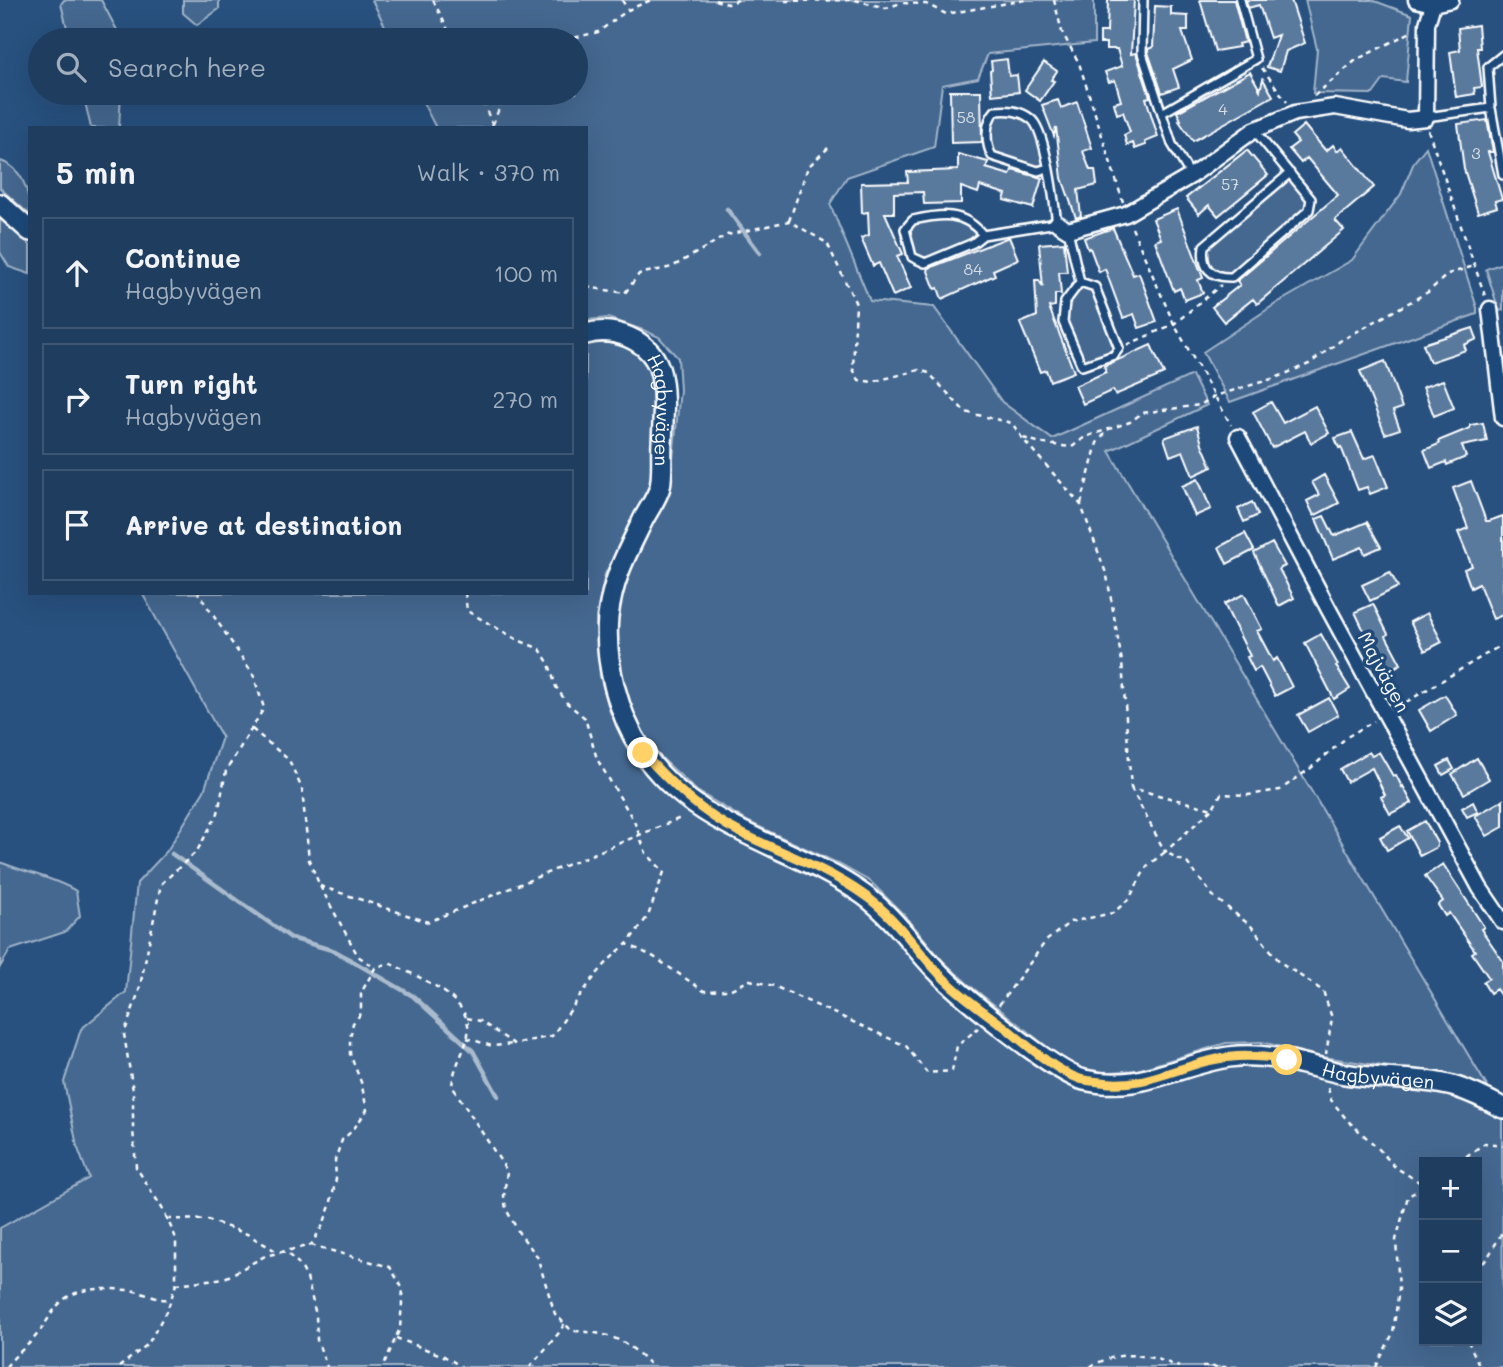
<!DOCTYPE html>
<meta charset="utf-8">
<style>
:root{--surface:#1e3d5f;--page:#2b4868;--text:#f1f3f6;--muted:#a1aebd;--line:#3c5674}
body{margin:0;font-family:Mali,sans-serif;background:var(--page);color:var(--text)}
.controls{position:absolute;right:21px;bottom:21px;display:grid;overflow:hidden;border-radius:0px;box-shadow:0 7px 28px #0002}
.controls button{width:63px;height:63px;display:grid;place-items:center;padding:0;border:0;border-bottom:2px solid var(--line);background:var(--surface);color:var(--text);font:35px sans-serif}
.stop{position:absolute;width:21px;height:21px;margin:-16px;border:5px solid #ffd166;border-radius:50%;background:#fff}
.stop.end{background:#ffd166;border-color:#fff;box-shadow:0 2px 7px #0008}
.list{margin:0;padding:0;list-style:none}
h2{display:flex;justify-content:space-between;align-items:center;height:91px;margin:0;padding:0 28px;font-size:30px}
h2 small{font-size:23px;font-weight:400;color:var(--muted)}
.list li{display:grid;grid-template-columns:46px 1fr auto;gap:21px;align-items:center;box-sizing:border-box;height:112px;margin:0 14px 14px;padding:0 14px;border:2px solid var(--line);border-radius:0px}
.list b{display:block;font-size:26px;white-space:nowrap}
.list p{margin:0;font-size:23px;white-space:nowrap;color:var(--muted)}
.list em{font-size:23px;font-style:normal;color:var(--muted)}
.icon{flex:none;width:38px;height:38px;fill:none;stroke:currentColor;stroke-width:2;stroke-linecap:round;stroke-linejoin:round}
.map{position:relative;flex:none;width:1503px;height:1367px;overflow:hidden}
.search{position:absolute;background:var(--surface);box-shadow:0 7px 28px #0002;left:28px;top:28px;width:560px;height:77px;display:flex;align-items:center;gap:18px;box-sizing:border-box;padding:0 24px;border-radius:38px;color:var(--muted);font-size:26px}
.panel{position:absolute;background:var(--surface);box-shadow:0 7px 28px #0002;left:28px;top:126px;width:560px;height:469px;border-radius:0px}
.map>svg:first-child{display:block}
</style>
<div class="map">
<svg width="1503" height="1367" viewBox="0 0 1503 1367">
<rect width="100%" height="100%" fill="#28517f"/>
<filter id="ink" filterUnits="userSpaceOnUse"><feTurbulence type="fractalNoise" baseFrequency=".0143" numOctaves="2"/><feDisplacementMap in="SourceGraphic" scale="14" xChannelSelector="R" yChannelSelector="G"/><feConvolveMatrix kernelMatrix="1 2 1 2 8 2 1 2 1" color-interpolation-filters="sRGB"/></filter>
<g filter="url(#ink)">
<path fill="#446890" stroke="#a2b4c8" stroke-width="2" fill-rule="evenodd" d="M 64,0 L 101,0 L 117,30 L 118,40 L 70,40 L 61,4 Z
M 183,0 L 219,0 L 219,9 L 197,25 L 183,13 Z
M 372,0 L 1094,0 L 1094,43 L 988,54 L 978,78 L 942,85 L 934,147 L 847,177 L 830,204 L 870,301 L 934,307 L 1002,402 L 1052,439 L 1192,375 L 1207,405 L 1109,451 L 1488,1088 L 1455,1077 L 1317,1056 L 1262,1042 L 1226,1043 L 1137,1070 L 1111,1072 L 1086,1071 L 1066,1062 L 968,984 L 942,960 L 907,918 L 871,882 L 835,862 L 749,822 L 697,791 L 651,748 L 634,713 L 619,670 L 615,619 L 625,580 L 670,488 L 680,390 L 678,358 L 659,337 L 643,330 L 608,318 L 586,320 L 586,128 L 436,128 L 418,93 L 576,93 L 576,40 L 392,40 Z
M 1305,0 L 1372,0 L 1412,15 L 1406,82 L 1384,79 L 1373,94 L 1313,93 L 1317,49 Z
M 83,93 L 121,93 L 119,128 L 91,128 Z
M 1014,109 L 1034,120 L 1048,168 L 1038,171 L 992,156 C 985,143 985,122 995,111 Z
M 1426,147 L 1477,308 L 1477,314 L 1230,402 L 1203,352 L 1277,303 L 1352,260 L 1401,194 L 1414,162 Z
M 0,161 C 23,167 30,194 30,215 L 0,188 Z
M 1290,173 L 1311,199 L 1309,210 L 1232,277 L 1209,271 L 1204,246 Z
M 958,216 L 983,235 L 925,263 L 912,257 L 905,229 L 913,220 Z
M 0,217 L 30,245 L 30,274 L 9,267 L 0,252 Z
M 1503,263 L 1503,310 L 1499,311 L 1486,269 Z
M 1080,282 L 1095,287 L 1119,348 L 1114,355 L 1082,366 L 1063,322 L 1065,302 Z
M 598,342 L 624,345 L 641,355 L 651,371 L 655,392 L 651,484 L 605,574 L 596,617 L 600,676 L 610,712 L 636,757 L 854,895 L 1077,1086 L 1116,1093 L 1149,1089 L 1236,1062 L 1283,1069 L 1338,1082 L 1450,1092 L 1478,1104 L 1502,1119 L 1503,1367 L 0,1367 L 0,1228 L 89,1178 L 77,1146 L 64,1082 L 81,1029 L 126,992 L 137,883 L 167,851 L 204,791 L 222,737 L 142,593 L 586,593 L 586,345 ZM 1424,1162 L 1477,1162 L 1477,1341 L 1424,1341 Z
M 0,862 C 26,873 53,877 76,891 L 80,916 L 65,932 L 10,950 L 0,967 Z"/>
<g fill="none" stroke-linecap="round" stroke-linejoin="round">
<path stroke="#aabbcd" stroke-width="4.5" d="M 727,209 L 760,253
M 172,854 L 291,938 L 335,951 L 413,996 L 473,1051 L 498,1096"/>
</g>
<path fill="#5a7a9d" stroke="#fff" stroke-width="2" d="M 1108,0 L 1134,0 L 1131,54 L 1136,53 L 1150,97 L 1146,98 L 1158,137 L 1145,142 L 1146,145 L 1135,149 L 1133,143 L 1127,145 L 1124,135 L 1130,132 L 1123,112 L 1117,114 L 1114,103 L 1121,101 L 1115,80 L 1109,82 L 1105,72 L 1122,66 L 1117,49 L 1106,49 L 1106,43 L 1100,43 L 1100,32 L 1107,32 Z
M 1200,0 L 1234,0 L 1245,42 L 1238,44 L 1239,47 L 1215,51 Z
M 1246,0 L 1291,0 L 1305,43 L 1286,51 L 1280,71 L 1267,67 L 1278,35 L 1270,38 L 1259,5 L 1248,8 Z
M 1155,6 L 1171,7 L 1171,15 L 1188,16 L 1188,31 L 1182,31 L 1192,60 L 1173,69 L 1179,87 L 1162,93 L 1148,52 L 1148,49 L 1153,47 Z
M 1478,25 L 1480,48 L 1477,48 L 1482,87 L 1474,88 L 1475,94 L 1456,97 L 1450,52 L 1460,50 L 1458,28 Z
M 1007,59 L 1009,76 L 1017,75 L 1019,92 L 992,95 L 990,71 L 992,70 L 991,61 Z
M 1044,62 L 1057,71 L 1051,80 L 1054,81 L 1040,101 L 1025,90 Z
M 1250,72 L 1260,90 L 1263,79 L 1273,96 L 1193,141 L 1179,121 L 1181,120 L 1177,112 Z
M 950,91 L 981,91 L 982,142 L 951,143 Z
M 1058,100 L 1061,108 L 1077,102 L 1092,148 L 1083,151 L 1090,170 L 1095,170 L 1097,185 L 1078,190 L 1081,216 L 1076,218 L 1062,178 L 1056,127 L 1054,136 L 1042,105 Z
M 1487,120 L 1493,152 L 1488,152 L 1502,199 L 1495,201 L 1497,207 L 1478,213 L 1464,169 L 1458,124 Z
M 1304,125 L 1326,151 L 1333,145 L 1337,151 L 1342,147 L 1374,187 L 1335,220 L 1344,230 L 1257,304 L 1253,299 L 1224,322 L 1212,307 L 1240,285 L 1237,281 L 1338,195 L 1307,158 L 1301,163 L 1289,149 L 1298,142 L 1292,135 Z
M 1247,150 L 1268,175 L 1218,216 L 1209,205 L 1199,214 L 1186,198 Z
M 958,154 L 988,162 L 986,168 L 1010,175 L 1012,170 L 1042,178 L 1033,208 L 1004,200 L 1006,194 L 980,186 L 978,193 L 961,187 L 961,203 L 924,204 L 923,192 L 894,193 L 894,213 L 885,213 L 903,254 L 897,256 L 911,288 L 893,296 L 879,263 L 873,266 L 861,238 L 869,235 L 868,212 L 862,213 L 861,183 L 908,182 L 907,172 L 958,170 Z
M 1177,209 L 1203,278 L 1198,280 L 1203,293 L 1185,300 L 1180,288 L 1174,291 L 1166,270 L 1155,241 L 1161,239 L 1153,219 Z
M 1113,228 L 1133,275 L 1139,273 L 1157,322 L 1139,328 L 1134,314 L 1123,318 L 1105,269 L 1099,272 L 1090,248 L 1088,249 L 1084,238 Z
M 1009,237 L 1018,259 L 993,270 L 995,275 L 942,299 L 938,288 L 935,289 L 928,271 L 929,268 Z
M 1064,242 L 1067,272 L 1059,272 L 1061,294 L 1055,294 L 1055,306 L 1049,307 L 1074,372 L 1050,381 L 1046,370 L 1040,372 L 1020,323 L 1037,316 L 1035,280 L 1039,280 L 1043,287 L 1039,244 Z
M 1473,328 L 1477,339 L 1464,345 L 1466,350 L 1430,362 L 1423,344 Z
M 1151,345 L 1164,374 L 1115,395 L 1113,390 L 1083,404 L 1075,386 L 1106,372 L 1104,366 Z
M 1385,361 L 1402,408 L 1393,411 L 1400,429 L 1385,434 L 1360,371 Z
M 1443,380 L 1454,408 L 1434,416 L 1423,387 Z
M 1271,402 L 1283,423 L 1315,406 L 1329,433 L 1311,443 L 1305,431 L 1272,448 L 1253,412 Z
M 1483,423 L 1487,441 L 1462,446 L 1466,457 L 1447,465 L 1446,462 L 1431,468 L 1424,450 L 1439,444 L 1438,441 L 1470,428 L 1470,425 Z
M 1197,426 L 1202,444 L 1212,467 L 1193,476 L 1183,451 L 1170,456 L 1164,438 Z
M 1352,432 L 1364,459 L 1375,455 L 1388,487 L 1370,494 L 1367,487 L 1358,490 L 1341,447 L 1339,448 L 1335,438 Z
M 1324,475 L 1339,503 L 1314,516 L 1307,501 L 1319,495 L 1312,482 Z
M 1198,479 L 1211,509 L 1195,516 L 1182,486 Z
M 1471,481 L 1486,521 L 1489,521 L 1503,516 L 1503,615 L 1493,619 L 1479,584 L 1471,588 L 1464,569 L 1472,566 L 1458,532 L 1468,528 L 1453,488 Z
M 1252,502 L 1258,515 L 1244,522 L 1238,509 Z
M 1324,516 L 1334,536 L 1367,522 L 1381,547 L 1365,554 L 1362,547 L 1333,559 L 1316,519 Z
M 1245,533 L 1254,550 L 1227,564 L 1219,547 Z
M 1272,543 L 1285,566 L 1279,569 L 1294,598 L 1279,606 L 1254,553 Z
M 1390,572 L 1398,587 L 1370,601 L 1362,585 Z
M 1244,594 L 1262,629 L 1257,631 L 1273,661 L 1277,658 L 1292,687 L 1275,696 L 1260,667 L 1254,671 L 1247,657 L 1250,656 L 1224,604 Z
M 1373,604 L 1388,634 L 1386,636 L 1401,664 L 1384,673 L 1355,612 Z
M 1427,613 L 1442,642 L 1425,651 L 1410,622 Z
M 1321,634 L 1338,665 L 1336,666 L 1350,689 L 1334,699 L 1305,643 Z
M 1445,695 L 1457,715 L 1431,731 L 1419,710 Z
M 1329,698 L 1338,715 L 1308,732 L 1298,715 Z
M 1369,752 L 1372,756 L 1379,752 L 1393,776 L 1396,775 L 1402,787 L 1403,786 L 1412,803 L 1390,814 L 1381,797 L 1385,795 L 1372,768 L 1347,782 L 1340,769 Z
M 1477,758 L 1489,779 L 1464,794 L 1452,774 Z
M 1449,760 L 1454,769 L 1443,775 L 1438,766 Z
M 1503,800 L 1503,827 L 1487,836 L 1475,816 Z
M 1473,802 L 1478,812 L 1467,817 L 1462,808 Z
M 1425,821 L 1437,843 L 1437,847 L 1420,856 L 1407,831 Z
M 1400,826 L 1408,838 L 1387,850 L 1380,837 Z
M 1443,864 L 1484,927 L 1481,929 L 1503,961 L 1503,999 L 1496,989 L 1490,993 L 1483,982 L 1489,978 L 1472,953 L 1475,951 L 1449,913 L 1445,916 L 1438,905 L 1443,901 L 1425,876 Z"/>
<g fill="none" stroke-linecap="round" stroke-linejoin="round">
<g stroke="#fff" stroke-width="12">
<path id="lane" d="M 1143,0 L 1142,53 L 1172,144 L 1191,176
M 1503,55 L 1488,67 L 1491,108 L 1503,175
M 1162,113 L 1256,59 L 1240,0
M 1426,117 L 1491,108
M 1254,130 L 1311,199 L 1309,210 L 1232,277 C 1210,278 1201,267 1204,246 L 1290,173
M 1068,230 L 1080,282 L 1065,302 L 1063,322 L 1082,366 L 1114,355 L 1119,348 L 1095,287 L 1080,282
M 983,235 L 973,243 L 925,263 L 912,257 L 905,229 L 913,220 C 941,214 963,210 983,235 L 1057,223 C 1054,202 1046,130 1031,119 C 1020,110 1009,110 995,111 C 985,122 985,143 992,156 L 1038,171 L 1048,168"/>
</g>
<g stroke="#fff" stroke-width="19">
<path id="street" d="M 1416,0 L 1433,4 L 1451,0
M 1057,223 L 1068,230 L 1126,214 L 1191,176 L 1254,130 L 1295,113 L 1335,107 L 1407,120 L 1426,118 L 1427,24 L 1433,4
M 1490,309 L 1503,418
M 1238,437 L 1328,608 L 1480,888 L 1503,922"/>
</g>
<g stroke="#fff" stroke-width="24">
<g id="secondary">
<path d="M 0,204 L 30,231"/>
<path id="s1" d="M 586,334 C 614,326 649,340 659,368 C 666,389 663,421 662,442 C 661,456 663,473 660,487 C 657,498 648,510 643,520 C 626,555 613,577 608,617 C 604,662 618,714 642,751 C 695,831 793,844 864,895 C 893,916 912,945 936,970 C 959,994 1055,1073 1084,1080 C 1140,1093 1176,1065 1229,1057 C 1269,1051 1306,1066 1345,1074 C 1380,1080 1423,1077 1456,1087 C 1472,1092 1488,1100 1503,1108"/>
</g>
</g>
<path stroke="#fff" stroke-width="2.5" stroke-dasharray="5 5" stroke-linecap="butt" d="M 433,0 L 453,40
M 622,0 L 628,10
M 715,0 L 728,4 L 738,0
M 1054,0 L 1062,32 L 1079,63 L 1123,202
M 785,1 L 855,0 L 886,8 L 901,3 L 926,4 L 946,14 L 1025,0
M 565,40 L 598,32 L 628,10 L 651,0
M 1262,68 L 1287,102
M 479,93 L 494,128
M 1314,96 L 1356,60 L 1413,31
M 493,124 L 505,93
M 1428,130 L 1485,296
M 789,221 L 808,167 L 828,148
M 1132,228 L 1174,324 L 1231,425
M 586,287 L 625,293 L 639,274 L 672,267 L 727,235 L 789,221 L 827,243 L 856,304 L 853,369 L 859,380 L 872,382 L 919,370 L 929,373 L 965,412 L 1012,423 L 1022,438 L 1081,505 L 1107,576 L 1122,662 L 1131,788 L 1212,809 L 1221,794 L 1248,795 L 1280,790 L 1311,768 L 1347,737 L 1374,721
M 1127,345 L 1174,324 L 1221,285
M 1023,438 L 1045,444 L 1072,447 L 1085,437 L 1130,422 L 1142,413 L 1200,405 L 1215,396 L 1275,378 L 1309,364 L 1340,341 L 1428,292 L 1448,274 L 1474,266
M 1081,504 L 1097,443 L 1108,430
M 465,593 L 467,611 L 518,640 L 540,649 L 549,664 L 556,687 L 567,703 L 585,718 L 597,759 L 634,821 L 646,853 L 664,872 L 648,916 L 627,944
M 1398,707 L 1503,644
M 252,729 L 289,760 L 302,789 L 309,860 L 320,886 L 358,956 L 375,968
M 1131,788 L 1165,852 L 1212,809
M 320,886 L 428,922 L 683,817
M 999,1005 L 1046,941 L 1070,922 L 1113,913 L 1129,899 L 1147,866 L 1165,852 L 1187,863 L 1214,897 L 1251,926 L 1280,962 L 1323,991 L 1332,1018 L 1326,1054
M 467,1018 L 480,1021 L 514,1044 L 552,1036 C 575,1005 596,968 627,944 L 654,957 L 704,991 L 729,990 L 750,980 L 774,986 L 906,1046 L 927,1073 L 952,1071 L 957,1046 L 978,1028
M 467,1038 L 492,1046 L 514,1044
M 1328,1088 L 1331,1100 L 1348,1121 L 1377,1147 L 1395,1167 L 1424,1185
M 1458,1162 L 1485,1143 L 1503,1145
M 167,1219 L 208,1220 L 247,1234 L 276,1251 L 287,1252 L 300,1265 L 307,1278 L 316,1315 L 317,1340 L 327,1367
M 311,1245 L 390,1267 L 403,1289 L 402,1303 L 400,1328 L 383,1367
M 1477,1271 L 1488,1257 L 1503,1231
M 176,1284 L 225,1278 L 265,1256 L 311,1245 L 323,1225 L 330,1206 L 336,1179 L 335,1160 L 342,1140 L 353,1130 L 367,1110 L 361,1082 L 350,1054 L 350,1039 L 353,1023 L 359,1016 L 361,1008 L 361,993 L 375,968 L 389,963 C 418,977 478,999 467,1039 C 462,1057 454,1066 452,1086 L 507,1171 L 504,1196 L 506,1209 L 519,1233 L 537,1256 L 555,1314 L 572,1331 C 609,1332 628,1340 652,1367
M 396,1338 L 444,1356 L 462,1367
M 1468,1341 L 1480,1367
M 6,1367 C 15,1354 30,1345 39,1332 C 48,1321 54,1306 66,1298 C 84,1286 109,1289 129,1290 C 145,1292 155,1301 171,1299
M 119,1367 L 148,1344 L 168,1308 L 176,1284 L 176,1238 L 162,1208 L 136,1167 L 133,1129 L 133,1091 L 124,1034 L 139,991 L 161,884 L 197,851 L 218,813 L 226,771 L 264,708 L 253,674 L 198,593
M 530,1367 L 558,1334 L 565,1323
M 1090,1367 C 1120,1349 1148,1354 1179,1367
M 1202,1367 L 1240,1367
M 1376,1367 L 1393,1333 L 1399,1289 L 1396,1240 L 1408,1196 L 1424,1188"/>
<use href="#lane" stroke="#1f4a7a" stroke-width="7"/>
<use href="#street" stroke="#1f4a7a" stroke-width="14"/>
<use href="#secondary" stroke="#1f4a7a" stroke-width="19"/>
</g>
</g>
<g fill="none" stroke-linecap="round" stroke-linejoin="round" filter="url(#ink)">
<path stroke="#ffd166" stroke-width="9" d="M 643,753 C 671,784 702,814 741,833 C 782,853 826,868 864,895 C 892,914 911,942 933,967 C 954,991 981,1009 1006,1028 C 1027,1045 1054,1070 1080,1079 C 1086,1081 1094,1081 1101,1082 C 1140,1088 1171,1070 1208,1061 C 1235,1054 1260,1055 1287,1060"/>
</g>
<g text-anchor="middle" stroke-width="7" stroke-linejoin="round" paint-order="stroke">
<g font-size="16" fill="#d6dee6">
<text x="1223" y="115">4</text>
<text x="966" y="123">58</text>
<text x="1476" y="159">3</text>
<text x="1230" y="190">57</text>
<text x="973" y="275">84</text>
</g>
<g font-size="19" fill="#fff" stroke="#1f4a7a">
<text dy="7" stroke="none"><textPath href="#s1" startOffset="130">Hagbyvägen</textPath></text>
<text transform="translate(1384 672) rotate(62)" y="7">Majvägen</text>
<text dy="7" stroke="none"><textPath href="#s1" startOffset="1346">Hagbyvägen</textPath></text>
</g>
</g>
</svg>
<div class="controls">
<button>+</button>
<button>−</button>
<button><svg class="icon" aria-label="layers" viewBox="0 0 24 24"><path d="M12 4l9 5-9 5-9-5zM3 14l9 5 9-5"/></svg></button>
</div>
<div class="stop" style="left:1287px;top:1060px"></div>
<div class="stop end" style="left:643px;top:753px"></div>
<div class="search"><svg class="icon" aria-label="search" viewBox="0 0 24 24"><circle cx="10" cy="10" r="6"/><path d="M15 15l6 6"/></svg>Search here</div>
<section class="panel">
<h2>5 min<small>Walk · 370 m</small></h2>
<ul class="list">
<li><svg class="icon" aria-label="ahead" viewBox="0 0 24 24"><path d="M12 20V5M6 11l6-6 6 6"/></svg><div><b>Continue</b><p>Hagbyvägen</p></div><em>100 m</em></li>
<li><svg class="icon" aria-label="right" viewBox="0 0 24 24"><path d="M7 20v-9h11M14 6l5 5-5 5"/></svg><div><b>Turn right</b><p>Hagbyvägen</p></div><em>270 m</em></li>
<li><svg class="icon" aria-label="arrive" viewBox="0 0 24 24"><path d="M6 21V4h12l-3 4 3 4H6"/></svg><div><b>Arrive at destination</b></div></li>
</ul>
</section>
</div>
